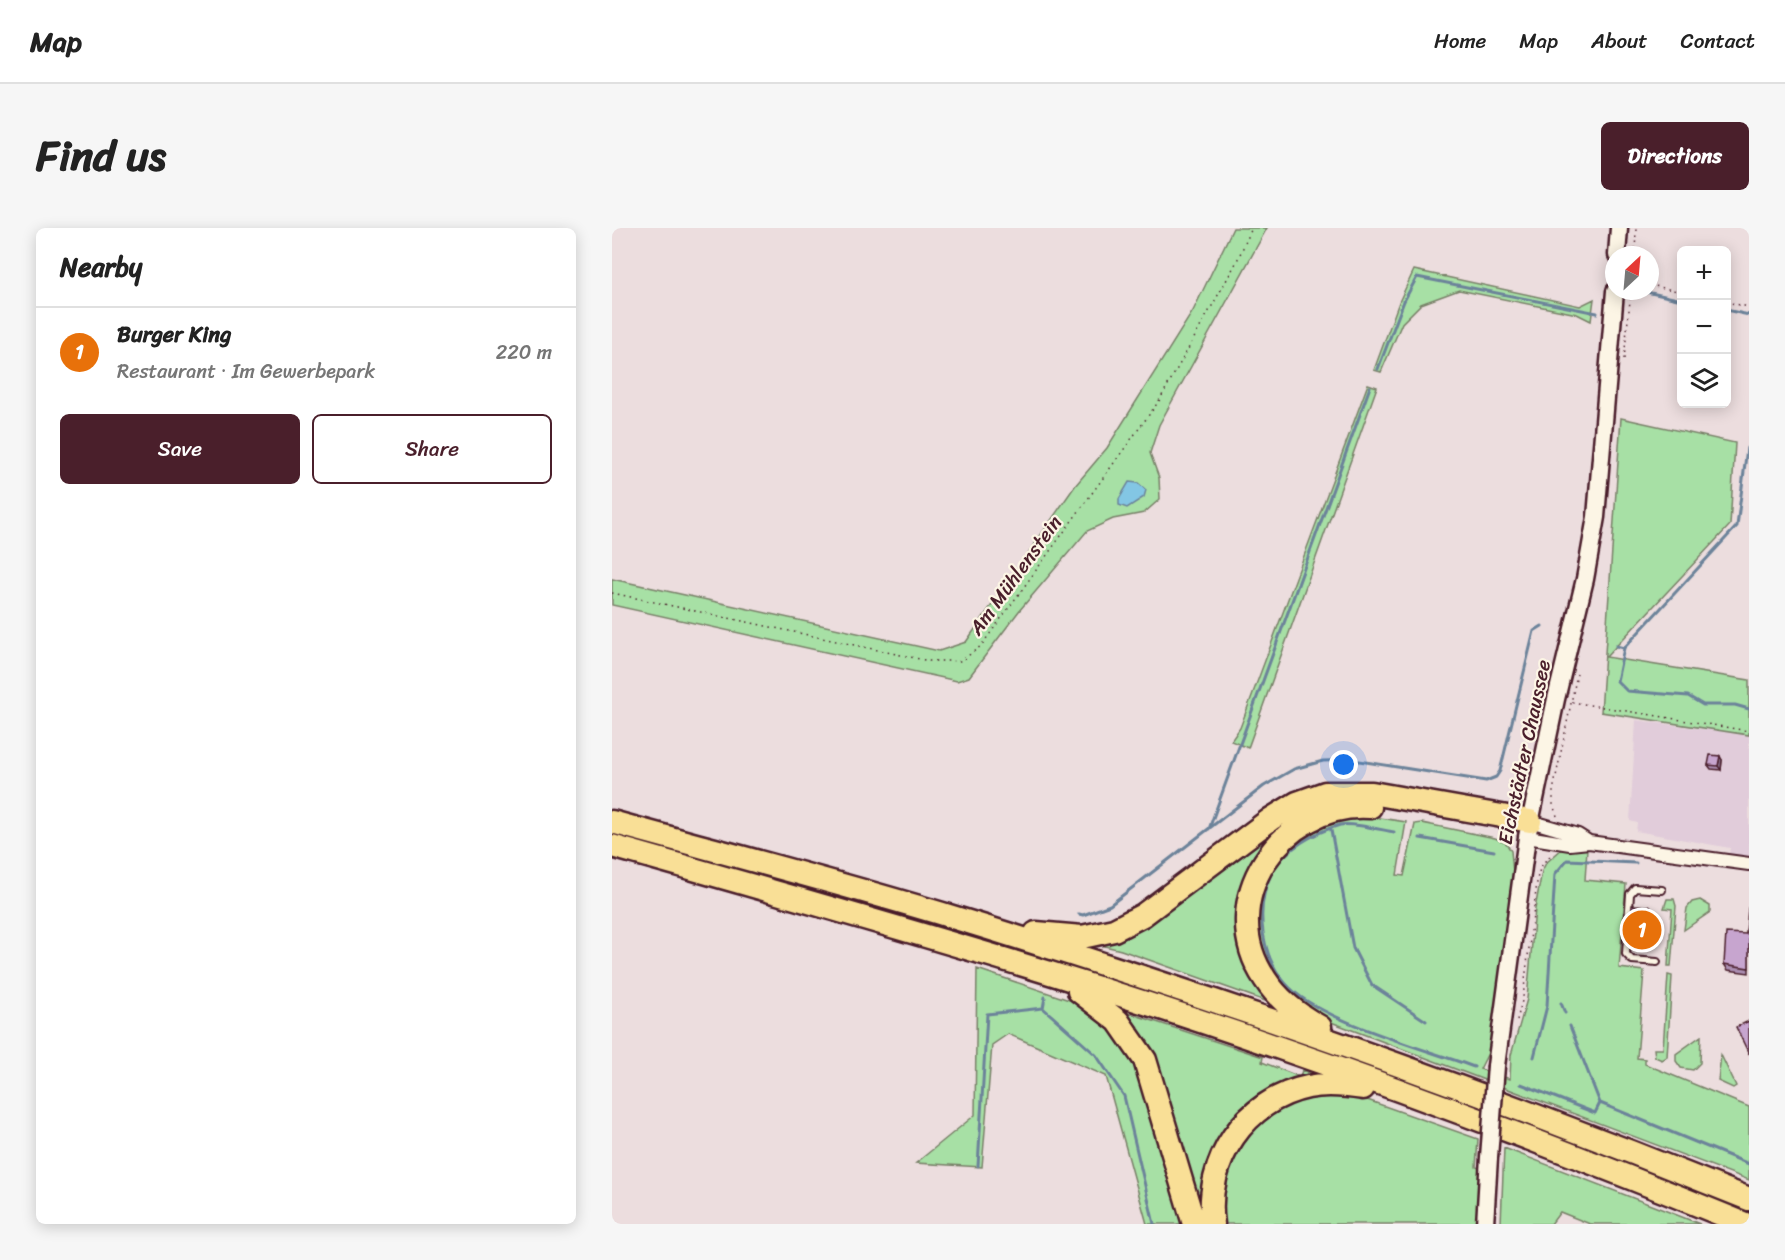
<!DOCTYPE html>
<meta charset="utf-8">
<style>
:root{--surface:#fff;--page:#f6f6f6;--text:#222;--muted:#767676;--line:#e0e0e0;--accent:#4a1f2b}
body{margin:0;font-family:Sriracha,sans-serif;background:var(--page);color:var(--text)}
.controls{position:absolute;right:18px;top:18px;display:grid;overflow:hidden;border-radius:9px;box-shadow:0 3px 15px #0003}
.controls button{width:54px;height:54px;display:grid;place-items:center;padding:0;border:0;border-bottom:2px solid var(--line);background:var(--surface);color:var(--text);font:30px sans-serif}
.compass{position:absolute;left:993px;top:18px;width:54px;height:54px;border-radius:50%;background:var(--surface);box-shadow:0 3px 15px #0003;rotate:26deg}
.you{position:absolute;left:732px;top:537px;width:21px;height:21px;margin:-15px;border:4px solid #fff;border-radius:50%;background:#1a73e8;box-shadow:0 0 0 9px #1a73e833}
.badge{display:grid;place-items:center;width:39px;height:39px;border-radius:50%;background:var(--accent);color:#fff;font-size:20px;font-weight:700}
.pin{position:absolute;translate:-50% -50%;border:3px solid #fff;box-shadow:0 2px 6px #0006}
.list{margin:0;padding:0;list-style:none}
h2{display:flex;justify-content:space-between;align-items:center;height:78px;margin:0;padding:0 24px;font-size:26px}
h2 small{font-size:20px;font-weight:400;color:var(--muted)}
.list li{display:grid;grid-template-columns:39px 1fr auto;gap:18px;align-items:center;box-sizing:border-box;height:90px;padding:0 24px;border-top:2px solid var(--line)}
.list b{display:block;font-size:22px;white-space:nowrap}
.list p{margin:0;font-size:20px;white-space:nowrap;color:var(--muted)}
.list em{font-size:20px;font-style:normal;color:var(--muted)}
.actions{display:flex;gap:12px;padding:18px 24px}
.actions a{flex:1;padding:14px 0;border:2px solid var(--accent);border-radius:9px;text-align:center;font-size:21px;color:var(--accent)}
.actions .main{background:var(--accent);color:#fff}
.icon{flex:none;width:33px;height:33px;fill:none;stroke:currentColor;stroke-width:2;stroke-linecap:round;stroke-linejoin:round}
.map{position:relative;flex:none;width:1137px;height:996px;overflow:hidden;border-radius:9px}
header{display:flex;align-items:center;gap:36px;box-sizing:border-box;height:84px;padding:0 30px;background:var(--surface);border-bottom:2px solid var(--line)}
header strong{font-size:28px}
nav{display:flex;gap:33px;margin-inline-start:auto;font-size:21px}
.intro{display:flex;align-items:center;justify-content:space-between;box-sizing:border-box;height:144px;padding:0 36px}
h1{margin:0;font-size:42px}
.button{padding:15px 27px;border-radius:9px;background:var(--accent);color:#fff;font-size:21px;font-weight:700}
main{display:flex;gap:36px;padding:0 36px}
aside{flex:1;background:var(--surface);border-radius:9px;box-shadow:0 3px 15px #0003}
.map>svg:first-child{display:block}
</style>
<header>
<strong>Map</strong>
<nav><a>Home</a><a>Map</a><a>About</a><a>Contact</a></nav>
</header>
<div class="intro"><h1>Find us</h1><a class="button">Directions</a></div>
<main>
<aside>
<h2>Nearby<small></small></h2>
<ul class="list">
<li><span class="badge" style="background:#e8710a">1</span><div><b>Burger King</b><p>Restaurant · Im Gewerbepark</p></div><em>220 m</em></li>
</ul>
<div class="actions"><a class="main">Save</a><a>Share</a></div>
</aside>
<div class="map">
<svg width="1137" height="996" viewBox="0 0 1137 996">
<rect width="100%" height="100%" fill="#ecddde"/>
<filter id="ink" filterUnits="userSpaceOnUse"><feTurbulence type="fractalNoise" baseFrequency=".0167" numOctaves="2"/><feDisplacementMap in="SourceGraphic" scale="12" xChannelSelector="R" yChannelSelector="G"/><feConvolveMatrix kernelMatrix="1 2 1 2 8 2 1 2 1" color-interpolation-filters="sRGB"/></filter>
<g filter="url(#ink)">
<path fill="#e1ccda" d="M 1024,492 L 1137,507 L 1137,629 L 1117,626 L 1118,620 L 1024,603 L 1025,595 L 1018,593 Z"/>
<path fill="#a7e0a5" stroke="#788068" stroke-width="1.5" d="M 621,0 L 655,0 L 547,197 L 538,225 L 547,250 L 548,271 L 532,285 L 501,291 L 475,303 L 407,383 L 357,449 L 345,453 L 0,377 L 0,351 L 327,423 L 354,414 L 463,258 L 495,220 L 581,83 Z
M 802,42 L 968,78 L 982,71 L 979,93 L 965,86 L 847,62 L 809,76 L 790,95 L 769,144 L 762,142 L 787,74 Z
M 756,156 L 765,159 L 636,520 L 619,513 L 628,500 Z
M 1009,190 L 1123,215 L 1118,297 L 994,429 L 1137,452 L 1137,507 L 989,484 Z
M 691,583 L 635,651 L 662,776 L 509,722 L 480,715 Z
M 742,586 L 794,594 L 785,647 L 792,648 L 803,596 L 810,595 L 883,610 L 894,615 L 899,623 L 901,644 L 877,823 L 868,841 L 898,851 L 899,827 L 915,771 L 923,681 L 930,643 L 934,635 L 951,620 L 975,621 L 973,652 L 1014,656 L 1007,740 L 1032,743 L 1025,830 L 1033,831 L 1033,836 L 1137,879 L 1137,952 L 719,794 L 683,773 L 658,744 L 644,702 L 648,658 L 688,605 Z
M 1055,671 L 1062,671 L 1064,678 L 1059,738 L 1056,738 L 1060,681 L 1052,680 Z
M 1088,672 L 1098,678 L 1098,684 L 1072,702 L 1075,680 L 1080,674 Z
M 365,741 L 466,775 L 494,793 L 524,828 L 574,996 L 535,996 L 494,848 L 396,806 L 380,817 L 370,939 L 304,935 L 363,887 Z
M 1056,747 L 1060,748 L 1055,829 L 1050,832 L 1043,829 L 1042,821 L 1051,821 Z
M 508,782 L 651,829 L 650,834 L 688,849 L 690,842 L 708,849 L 650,870 L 593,991 Z
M 1089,808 L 1088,835 L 1081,842 L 1069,840 L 1064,833 L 1064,826 Z
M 1109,827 L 1124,858 L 1121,860 L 1106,853 Z
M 700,865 L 744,868 L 866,911 L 864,939 L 868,940 L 866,996 L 609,996 L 616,935 L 655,884 Z
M 892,920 L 1088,996 L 978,996 L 948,984 L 939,996 L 889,996 Z"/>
<path fill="#83c6e4" stroke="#6c839a" stroke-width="1.5" d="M 517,254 L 526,255 L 534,262 L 532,269 L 515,280 L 507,277 L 507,271 Z"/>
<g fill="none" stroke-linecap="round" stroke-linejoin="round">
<path stroke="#6c839a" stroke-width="3" d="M 1030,63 L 1070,72
M 1114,82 L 1137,87
M 766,141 L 792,73 L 805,49 L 985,85
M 1004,418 L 1012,420 L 1125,298 L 1135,220
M 1012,420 L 1005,453 L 1015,463 L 1076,468 L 1091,477 L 1123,477 L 1137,481
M 597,601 L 758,159
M 719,602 L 741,720 L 760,757 L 814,793
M 782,604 C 770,602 739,594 728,597 C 704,604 671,621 659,646 C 642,682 649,732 678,760 C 713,794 813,821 862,839
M 808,610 L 882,623
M 467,686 L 471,687 L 498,677 L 652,558 L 682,541 L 711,533 L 741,532 L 874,553 L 884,549 L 888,543 L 922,403 L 930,398
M 433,769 L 431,780 L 484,827 L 512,868 L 542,996
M 949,775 L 953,785
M 958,798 L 988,875
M 922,829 L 935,778 L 943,646 L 955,632 L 1024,635
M 909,856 L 983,885 L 988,875 L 1137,936
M 366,938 L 375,786 L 431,780"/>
<g stroke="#4a1f2b" stroke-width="10">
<path id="service" d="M 1045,734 L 1020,732 L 1014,726 L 1018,666 L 1023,660 L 1050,662"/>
</g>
<g stroke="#4a1f2b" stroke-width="16">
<path id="minor" d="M 918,593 L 966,607 L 977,614
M 915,609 L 958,616 L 977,614 L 1137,636"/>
</g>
<g stroke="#4a1f2b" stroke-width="21">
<path id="secondary" d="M 1005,27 L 1007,0
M 884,838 L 915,609 L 944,471 L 973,351 L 984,289 L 1003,63
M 873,996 L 877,929"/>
</g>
<g stroke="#4a1f2b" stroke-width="27">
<path id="motorway" d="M 0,594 C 112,625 225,654 337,688 C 607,770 875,865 1137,971
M 0,618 C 146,659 293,701 438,745 C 674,817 906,903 1133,996
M 424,705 L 470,709 L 502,702 L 531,687 L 659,591 L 685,575 L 713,565 L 760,565 L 918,593
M 467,763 L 506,793 L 533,832 L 582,996
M 708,799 C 686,787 667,773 653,751 C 601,674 669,573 758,579
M 601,996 C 592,933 633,872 696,859 C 715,855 733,857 751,860"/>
</g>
<path stroke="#4a1f2b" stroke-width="1.5" stroke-dasharray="1.5 4.5" stroke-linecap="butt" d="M 1023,27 L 1024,0
M 1038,57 L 1070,64
M 1114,74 L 1137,79
M 1012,131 L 1019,63
M 0,365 L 317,433 L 349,433 L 369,418 L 547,173 L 624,35 L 640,0
M 960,474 L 1137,503
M 945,588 L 941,577 L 941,563 L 965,446
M 905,792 L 911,769 L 926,646 L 931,635 L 941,625"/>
<use href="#service" stroke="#fcf5e5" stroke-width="6"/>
<use href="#minor" stroke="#fcf5e5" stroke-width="12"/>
<use href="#secondary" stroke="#fcf5e5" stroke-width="16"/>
<use href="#motorway" stroke="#f9df96" stroke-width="22"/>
<g stroke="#4a1f2b" stroke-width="21" stroke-linecap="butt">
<path id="secondary-bridge" d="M 877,929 L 884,838"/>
</g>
<use href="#secondary-bridge" stroke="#fcf5e5" stroke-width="16"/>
</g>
<path fill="#ab8eb2" stroke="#4a1f2b" stroke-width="1.5" d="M 1110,532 L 1109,542 L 1099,541 L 1096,537 Z
M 1038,678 L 1041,682 L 1038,718 L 1021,716 L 1018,713 Z
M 1137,680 L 1137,745 L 1116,742 L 1112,736 L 1134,706 Z"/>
<path fill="#8b7491" stroke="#4a1f2b" stroke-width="1.5" d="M 1108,528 L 1110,532 L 1109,542 L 1106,538 Z
M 1038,678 L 1041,682 L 1038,718 L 1036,714 Z"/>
<path fill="#c7a5cf" stroke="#4a1f2b" stroke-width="1.5" d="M 1098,527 L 1108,528 L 1106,538 L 1096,537 Z
M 1020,677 L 1038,678 L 1036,714 L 1018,713 Z
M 1136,680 L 1137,680 L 1137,740 L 1112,736 L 1114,705 L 1134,706 Z
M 1137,793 L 1137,826 L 1124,799 Z"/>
</g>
<g text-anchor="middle" stroke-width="4.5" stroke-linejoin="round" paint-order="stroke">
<g font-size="20" fill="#4a1f2b" stroke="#fcf5e5">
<text transform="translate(403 347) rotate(-54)" y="7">Am Mühlenstein</text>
<text transform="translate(912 524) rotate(-78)" y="7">Eichstädter Chaussee</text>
</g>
</g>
</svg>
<div class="controls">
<button>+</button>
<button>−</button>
<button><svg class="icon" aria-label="layers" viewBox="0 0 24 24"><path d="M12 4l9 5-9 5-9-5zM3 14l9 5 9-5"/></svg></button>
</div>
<svg class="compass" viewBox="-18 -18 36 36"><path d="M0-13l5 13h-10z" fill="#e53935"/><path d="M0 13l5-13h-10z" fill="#767676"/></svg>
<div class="you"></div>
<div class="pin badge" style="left:1030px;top:702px;background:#e8710a">1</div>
</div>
</main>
